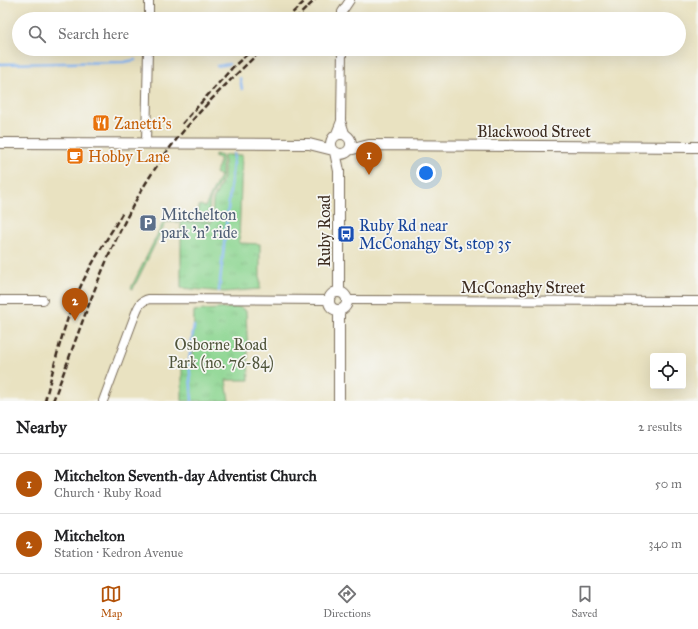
<!DOCTYPE html>
<meta charset="utf-8">
<style>
:root{--surface:#fff;--page:#f6f6f6;--text:#202124;--muted:#757577;--line:#e0e0e0;--accent:#b45309}
body{margin:0;font-family:"IM FELL Great Primer",serif;background:var(--page);color:var(--text)}
.controls{position:absolute;right:12px;bottom:12px;display:grid;overflow:hidden;border-radius:4px;box-shadow:0 4px 16px #0002}
.controls button{width:36px;height:36px;display:grid;place-items:center;padding:0;border:0;border-bottom:1px solid var(--line);background:var(--surface);color:var(--text);font:20px sans-serif}
.you{position:absolute;left:426px;top:173px;width:14px;height:14px;margin:-10px;border:3px solid #fff;border-radius:50%;background:#1a73e8;box-shadow:0 0 0 6px #1a73e833}
.badge{display:grid;place-items:center;width:26px;height:26px;border-radius:50%;background:var(--accent);color:#fff;font-size:13px;font-weight:700}
.pin{position:absolute;translate:-50% -33px;filter:drop-shadow(0 1px 2px #0008)}
.pin::after{content:'';position:absolute;top:21px;width:14px;height:12px;background:inherit;clip-path:polygon(0 0,100% 0,50% 100%)}
.list{margin:0;padding:0;list-style:none}
h2{display:flex;justify-content:space-between;align-items:center;height:52px;margin:0;padding:0 16px;font-size:17px}
h2 small{font-size:13px;font-weight:400;color:var(--muted)}
.list li{display:grid;grid-template-columns:26px 1fr auto;gap:12px;align-items:center;box-sizing:border-box;height:60px;padding:0 16px;border-top:1px solid var(--line)}
.list b{display:block;font-size:15px;white-space:nowrap}
.list p{margin:0;font-size:13px;white-space:nowrap;color:var(--muted)}
.list em{font-size:13px;font-style:normal;color:var(--muted)}
.icon{flex:none;width:22px;height:22px;fill:none;stroke:currentColor;stroke-width:2;stroke-linecap:round;stroke-linejoin:round}
.map{position:relative;flex:none;width:698px;height:401px;overflow:hidden}
.search{position:absolute;background:var(--surface);box-shadow:0 4px 16px #0002;left:12px;right:12px;top:12px;height:44px;display:flex;align-items:center;gap:10px;box-sizing:border-box;padding:0 14px;border-radius:22px;color:var(--muted);font-size:15px}
.sheet{height:172px;background:var(--surface)}
nav{display:flex;justify-content:space-around;align-items:center;box-sizing:border-box;height:56px;border-top:1px solid var(--line);background:var(--surface);font-size:11px;color:var(--muted)}
nav a{display:grid;justify-items:center;gap:2px}
nav .on{color:var(--accent)}
.map>svg:first-child{display:block}
</style>
<div class="map">
<svg width="698" height="401" viewBox="0 0 698 401">
<defs>
<pattern id="park-tufts" width="24" height="20" patternUnits="userSpaceOnUse"><rect width="24" height="20" fill="#8dd692"/><path d="M3 7l-1-3M5 7V3M7 7l1-3M15 17l-1-3M17 17v-4M19 17l1-3" fill="none" stroke="#7bb87d"/></pattern>
</defs>
<rect width="100%" height="100%" fill="#f6f6f2"/>
<filter id="ink" filterUnits="userSpaceOnUse"><feTurbulence type="fractalNoise" baseFrequency=".025" numOctaves="2"/><feDisplacementMap in="SourceGraphic" scale="8" xChannelSelector="R" yChannelSelector="G"/><feConvolveMatrix kernelMatrix="1 2 1 2 8 2 1 2 1" color-interpolation-filters="sRGB"/></filter>
<filter id="wash" filterUnits="userSpaceOnUse"><feTurbulence type="fractalNoise" baseFrequency=".012" numOctaves="4" result="noise"/><feDisplacementMap in="SourceGraphic" scale="16" xChannelSelector="R" yChannelSelector="G"/><feGaussianBlur stdDeviation="0.9" result="paint"/><feColorMatrix in="noise" values="0 0 0 0 0 0 0 0 0 0 0 0 0 0 0 0 0 1.4 0 .05"/><feComposite in="paint" operator="in"/></filter>
<g filter="url(#wash)">
<rect width="100%" height="100%" fill="#e9e2c1"/>
<path fill="#8dd692" stroke="#648058" d="M 215,154 L 222,156 L 222,178 L 210,200 L 208,222 L 166,222 L 133,289 L 131,288 L 164,221 L 198,220 L 199,206 L 200,205 L 205,207 L 220,176 L 215,173 L 219,165 L 219,158 L 215,158 Z"/>
<path fill="url(#park-tufts)" stroke="#648058" d="M 224,155 L 242,155 L 239,243 L 260,244 L 260,289 L 224,292 L 181,288 L 181,222 L 212,222 L 213,200 L 224,178 Z
M 240,307 L 246,311 L 249,380 L 226,380 L 229,401 L 182,401 L 182,363 L 193,362 L 194,311 Z"/>
<g fill="none" stroke-linecap="round" stroke-linejoin="round">
<path stroke="#8abaf6" stroke-width="2.5" d="M 0,64 L 124,62 L 135,60
M 217,66 L 229,64
M 240,78 L 242,89
M 219,291 L 234,154
M 192,401 L 189,361 L 194,326"/>
</g>
</g>
<g filter="url(#ink)">
<g fill="none" stroke-linecap="round" stroke-linejoin="round">
<g stroke="#786a57" stroke-width="10">
<path id="minor" d="M 149,19 L 149,0
M 342,19 L 342,12 L 350,0
M 342,49 L 341,121 L 346,136
M 335,136 L 341,121
M 146,143 L 148,49
M 0,300 L 43,300
M 347,300 L 698,301
M 103,401 L 135,315 C 138,307 140,301 149,299 L 330,300"/>
</g>
<g stroke="#786a57" stroke-width="12">
<path id="tertiary" d="M331 144a10 10 0 1 1 20 0a10 10 0 1 1-20 0Z
M 0,143 L 309,144 L 333,150
M 349,150 L 369,145 L 698,147
M 335,152 L 339,171 L 339,292
M329 301a9 9 0 1 1 18 0a9 9 0 1 1-18 0Z
M 339,401 L 339,310"/>
</g>
<use href="#minor" stroke="#fff" stroke-width="8"/>
<use href="#tertiary" stroke="#fff" stroke-width="10"/>
<path stroke="#3b2a1e" stroke-width="2.5" stroke-dasharray="6 3" stroke-linecap="butt" d="M 286,19 L 306,0
M 295,19 L 315,0
M 182,124 L 233,67 L 253,49
M 45,401 C 55,363 63,325 79,290 C 91,263 108,238 123,212
M 53,401 C 82,325 106,247 149,178 C 180,129 221,88 263,49"/>
</g>
</g>
<defs>
<g id="restaurant-square" transform="scale(0.9)"><rect x="-9" y="-9" width="18" height="18" rx="4" fill="#e8710a" stroke="#f6f6f2"/><path d="M-5-6h1v4h1v-4h1v4h1v-4h1v5L-1.5 .5V6h-2V.5L-5-1ZM5-6V6H3V1.5H1.5Q1.5-4 5-6Z" fill="#fff"/></g>
<g id="cafe-square" transform="scale(0.9)"><rect x="-9" y="-9" width="18" height="18" rx="4" fill="#e8710a" stroke="#f6f6f2"/><path d="M-5.5-4.5H6V0H3Q3 3.5 0 3.5H-2.5Q-5.5 3.5-5.5 0ZM3-3.2v2h1.7v-2ZM-6 4.5H4V6H-6Z" fill="#fff"/></g>
<g id="parking-square" transform="scale(0.9)"><rect x="-9" y="-9" width="18" height="18" rx="4" fill="#5c6f8a" stroke="#f6f6f2"/><path d="M-3.5-5.5H1a3.5 3.5 0 0 1 0 7H-1V5.5H-3.5ZM-1-3.4V-.6H.8a1.4 1.4 0 0 0 0-2.8Z" fill="#fff"/></g>
<g id="bus-square" transform="scale(0.9)"><rect x="-9" y="-9" width="18" height="18" rx="4" fill="#1a4fb4" stroke="#f6f6f2"/><path d="M-5-6H5V4H4V6H2V4H-2V6H-4V4H-5ZM-3.5-4V0h7V-4ZM-3.5 1.2v1.5H-2V1.2ZM2 1.2v1.5H3.5V1.2Z" fill="#fff"/></g>
</defs>
<g fill-rule="evenodd">
<use href="#restaurant-square" x="101" y="123"/>
<use href="#cafe-square" x="75" y="156"/>
<use href="#parking-square" x="148" y="223"/>
<use href="#bus-square" x="346" y="234"/>
</g>
<g text-anchor="middle" stroke-width="3.5" stroke-linejoin="round" paint-order="stroke">
<g font-size="16" fill="#c56008" stroke="#f6f6f2" text-anchor="start">
<text x="114" y="129">Zanetti's</text>
<text x="88" y="162">Hobby Lane</text>
</g>
<g font-size="16" fill="#3b2a1e" stroke="#f6f6f2">
<text x="534" y="137">Blackwood Street</text>
<text transform="translate(324 231) rotate(-90)" y="6">Ruby Road</text>
<text x="523" y="293">McConaghy Street</text>
</g>
<g font-size="16" fill="#4e5e75" stroke="#f6f6f2" text-anchor="start">
<text x="161" y="220">Mitchelton<tspan x="161" dy="18">park 'n' ride</tspan></text>
</g>
<g font-size="16" fill="#164399" stroke="#f6f6f2" text-anchor="start">
<text x="359" y="231">Ruby Rd near<tspan x="359" dy="18">McConahgy St, stop 35</tspan></text>
</g>
<g font-size="16" fill="#50553b" stroke="#f6f6f2">
<text x="221" y="350">Osborne Road<tspan x="221" dy="18">Park (no. 76-84)</tspan></text>
</g>
</g>
</svg>
<div class="controls">
<button><svg class="icon" aria-label="locate" viewBox="0 0 24 24"><circle cx="12" cy="12" r="6"/><path d="M12 2v4M12 18v4M2 12h4M18 12h4"/></svg></button>
</div>
<div class="you"></div>
<div class="pin badge" style="left:369px;top:175px">1</div>
<div class="pin badge" style="left:75px;top:321px">2</div>
<div class="search"><svg class="icon" aria-label="search" viewBox="0 0 24 24"><circle cx="10" cy="10" r="6"/><path d="M15 15l6 6"/></svg>Search here</div>
</div>
<section class="sheet">
<h2>Nearby<small>2 results</small></h2>
<ul class="list">
<li><span class="badge">1</span><div><b>Mitchelton Seventh-day Adventist Church</b><p>Church · Ruby Road</p></div><em>50 m</em></li>
<li><span class="badge">2</span><div><b>Mitchelton</b><p>Station · Kedron Avenue</p></div><em>340 m</em></li>
</ul>
</section>
<nav>
<a class="on"><svg class="icon" aria-label="map" viewBox="0 0 24 24"><path d="M3 6l6-2 6 2 6-2v14l-6 2-6-2-6 2zM9 4v14M15 6v14"/></svg>Map</a>
<a><svg class="icon" aria-label="directions" viewBox="0 0 24 24"><path d="M12 3l9 9-9 9-9-9zM9 14v-3h6M13 9l2 2-2 2"/></svg>Directions</a>
<a><svg class="icon" aria-label="saved" viewBox="0 0 24 24"><path d="M7 4h10v16l-5-4-5 4z"/></svg>Saved</a>
</nav>
